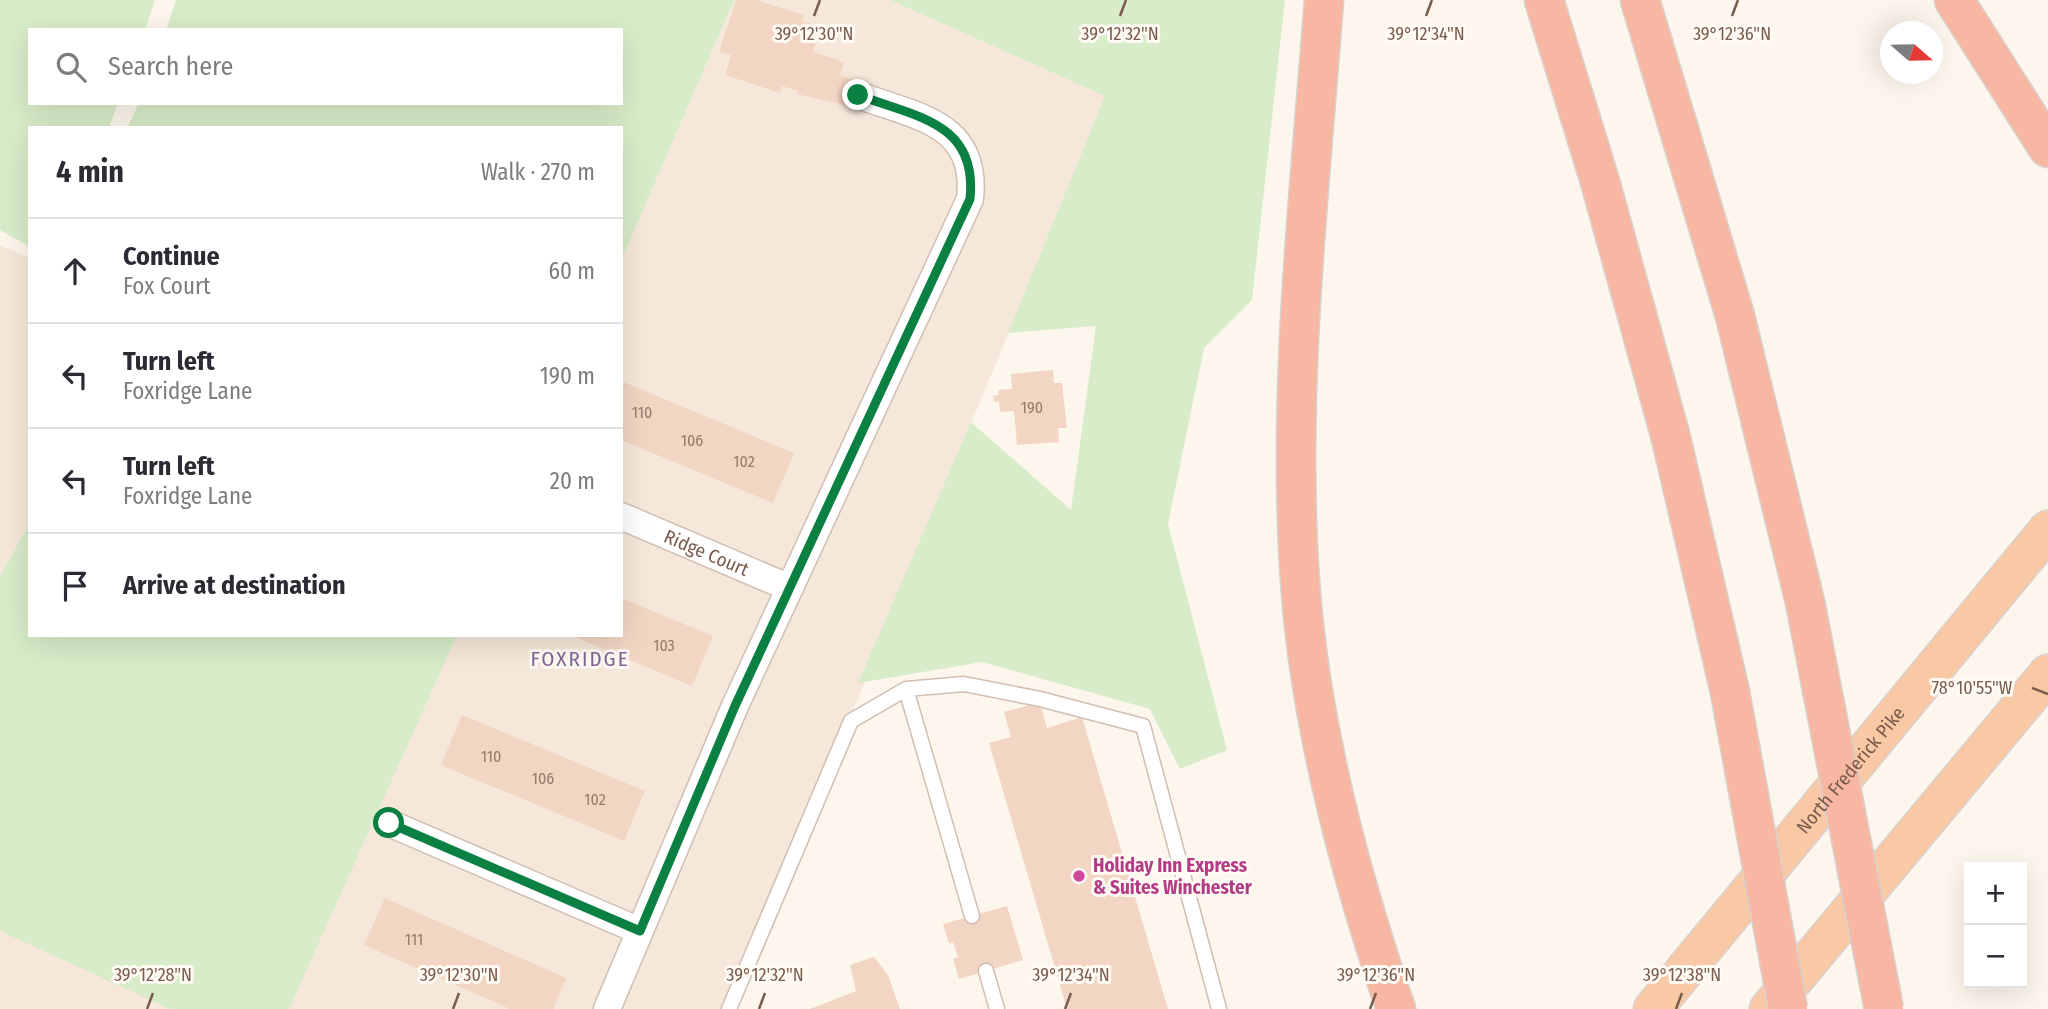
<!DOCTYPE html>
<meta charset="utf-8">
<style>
:root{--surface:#fff;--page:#f2f2f3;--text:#2b2b33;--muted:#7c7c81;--line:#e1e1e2}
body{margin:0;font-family:"Fira Sans Condensed",sans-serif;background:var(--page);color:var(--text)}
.controls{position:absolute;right:21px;bottom:21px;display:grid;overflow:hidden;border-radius:0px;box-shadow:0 7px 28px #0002}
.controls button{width:63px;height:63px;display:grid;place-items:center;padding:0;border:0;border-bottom:2px solid var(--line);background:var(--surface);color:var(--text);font:35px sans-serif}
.compass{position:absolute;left:1880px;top:21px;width:63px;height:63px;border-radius:50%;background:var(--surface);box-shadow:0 7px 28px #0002;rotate:110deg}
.stop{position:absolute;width:21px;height:21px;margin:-16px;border:5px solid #0b8043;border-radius:50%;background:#fff}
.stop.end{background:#0b8043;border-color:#fff;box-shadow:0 2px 7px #0008}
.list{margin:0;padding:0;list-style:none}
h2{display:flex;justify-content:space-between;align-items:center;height:91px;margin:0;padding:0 28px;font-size:30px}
h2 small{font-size:23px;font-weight:400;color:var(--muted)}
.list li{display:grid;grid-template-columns:46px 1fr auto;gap:21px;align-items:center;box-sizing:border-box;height:105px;padding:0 28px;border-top:2px solid var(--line)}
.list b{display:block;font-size:26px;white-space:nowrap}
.list p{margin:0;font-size:23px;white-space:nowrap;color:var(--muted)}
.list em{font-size:23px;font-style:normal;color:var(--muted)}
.icon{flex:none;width:38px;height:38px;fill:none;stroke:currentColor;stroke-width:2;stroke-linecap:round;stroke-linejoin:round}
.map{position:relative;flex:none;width:2048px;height:1009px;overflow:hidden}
.search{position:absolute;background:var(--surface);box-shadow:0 7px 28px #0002;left:28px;top:28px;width:595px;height:77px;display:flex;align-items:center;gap:18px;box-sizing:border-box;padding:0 24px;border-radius:0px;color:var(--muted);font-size:26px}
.panel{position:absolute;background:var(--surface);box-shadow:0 7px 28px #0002;left:28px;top:126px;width:595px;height:511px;border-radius:0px}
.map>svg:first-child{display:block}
</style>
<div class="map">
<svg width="2048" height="1009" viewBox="0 0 2048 1009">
<rect width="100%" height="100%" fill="#fdf6ec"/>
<path fill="#f5e8da" d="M 734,0 L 890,0 L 1106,96 L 730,1009 L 0,1009 L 0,245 L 30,258 L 30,635 L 621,635 L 621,261 Z"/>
<path fill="#d8ecc9" d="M 0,0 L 155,0 L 145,30 L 30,30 L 30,103 L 118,103 L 109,128 L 30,128 L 30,247 L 0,230 Z
M 176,0 L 734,0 L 621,261 L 621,128 L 127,128 L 139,103 L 621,103 L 621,30 L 166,30 Z
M 890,0 L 1285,0 L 1252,300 L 1204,348 L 1168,524 L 1227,750 L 1180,769 L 1150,709 L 982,662 L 858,683 L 971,422 L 1071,510 L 1096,326 L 1008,333 L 1105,96 Z
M 30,523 L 30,635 L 457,635 L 289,1009 L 170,1009 L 0,931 L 0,576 Z"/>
<path fill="#f3d5c3" d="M 736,0 L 756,0 L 804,15 L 802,21 L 821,27 L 813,52 L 844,62 L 840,75 L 852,79 L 844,105 L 797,94 L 798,91 L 782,86 L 780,93 L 725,75 L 731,55 L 719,52 Z
M 1053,370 L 1054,383 L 1062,383 L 1067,428 L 1058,428 L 1059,442 L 1017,445 L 1014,411 L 1000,412 L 999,401 L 994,402 L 993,396 L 999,395 L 998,390 L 1012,389 L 1011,374 Z
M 621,381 L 794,453 L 773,503 L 621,440 Z
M 621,598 L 713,636 L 692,686 L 570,635 L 621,635 Z
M 1040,702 L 1047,728 L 1082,717 L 1168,1009 L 1067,1009 L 989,743 L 1011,737 L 1004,712 Z
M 462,715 L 645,791 L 624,841 L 441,765 Z
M 385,898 L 566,978 L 553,1009 L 510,1009 L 364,945 Z
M 1007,906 L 1023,960 L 959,979 L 953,959 L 958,957 L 953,942 L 949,944 L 943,924 Z
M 874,957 L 888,975 L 900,1009 L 810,1009 L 856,991 L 850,965 Z"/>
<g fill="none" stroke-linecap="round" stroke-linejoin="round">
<g stroke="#d1beb0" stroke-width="17">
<path id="service" d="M 906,689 L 972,916
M 986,971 L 997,1009
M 729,1009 L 851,721 L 906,689 L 964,684 L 1040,699 L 1143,726 L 1219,1009"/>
</g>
<g stroke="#d1beb0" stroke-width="29">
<g id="minor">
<path id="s1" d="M 621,516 L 790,588"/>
<path d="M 389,823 L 640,931"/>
<path d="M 607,1009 L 735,706 L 970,199 C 978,122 916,117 858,95"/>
</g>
</g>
<g stroke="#dad1cd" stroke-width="41">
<g id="trunk">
<path id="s2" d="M 1653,1009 L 2048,530"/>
<path d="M 1769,1009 L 2048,674"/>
</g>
</g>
<g stroke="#dad1cd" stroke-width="41">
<path id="motorway" d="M 1324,0 C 1310,188 1288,377 1299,565 C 1307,713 1348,869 1396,1009
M 1544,0 L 1599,178 L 1671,438 L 1730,692
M 1640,0 L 1735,316 L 1805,602
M 1954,0 L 2048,148"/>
</g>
<use href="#service" stroke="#fff" stroke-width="14"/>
<use href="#minor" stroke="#fff" stroke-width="26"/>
<use href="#trunk" stroke="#f9c8a4" stroke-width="38"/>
<use href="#motorway" stroke="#f7b7a3" stroke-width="38"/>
<g stroke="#dad1cd" stroke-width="41" stroke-linecap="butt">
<path id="motorway-bridge" d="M 1805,602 L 1884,1009
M 1730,692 L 1788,1009"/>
</g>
<use href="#motorway-bridge" stroke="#f7b7a3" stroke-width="38"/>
</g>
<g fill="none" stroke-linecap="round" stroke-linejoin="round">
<path stroke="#0b8043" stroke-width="9" d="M 389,823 L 640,931 L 735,706 L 970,199 C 978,122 916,117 858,95"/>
</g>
<path fill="none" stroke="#7a5c4d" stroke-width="2.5" d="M 814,16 L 820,0M 1120,16 L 1126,0M 1426,16 L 1432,0M 1732,16 L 1738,0M 2032,688 L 2048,694M 147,1009 L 153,993M 453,1009 L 459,993M 759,1009 L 765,993M 1065,1009 L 1071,993M 1370,1009 L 1376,993M 1676,1009 L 1682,993"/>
<circle fill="#d1479c" stroke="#fffaf3" stroke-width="2.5" cx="1079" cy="876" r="7"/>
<g text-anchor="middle" stroke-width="6" stroke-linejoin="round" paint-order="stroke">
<g font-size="16" fill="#987a6a">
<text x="1032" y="413">190</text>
<text x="642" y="418">110</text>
<text x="692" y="446">106</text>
<text x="744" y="467">102</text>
<text x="664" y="651">103</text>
<text x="491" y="762">110</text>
<text x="543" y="784">106</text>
<text x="595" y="805">102</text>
<text x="414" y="945">111</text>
</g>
<g font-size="19" fill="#7a5c4d" stroke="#fffaf3">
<text dy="7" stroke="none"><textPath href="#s1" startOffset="93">Ridge Court</textPath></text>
<text dy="7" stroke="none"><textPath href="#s2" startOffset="310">North Frederick Pike</textPath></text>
</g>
<g font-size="19" font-weight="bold" fill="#b23c85" stroke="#fffaf3" text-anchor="start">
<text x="1093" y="872">Holiday Inn Express<tspan x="1093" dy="22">&amp; Suites Winchester</tspan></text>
</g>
<g font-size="21" letter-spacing="2" fill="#846695" stroke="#fffaf3">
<text x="580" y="666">FOXRIDGE</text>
</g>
</g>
<g font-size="18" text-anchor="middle" fill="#7a5c4d" stroke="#fffaf3" stroke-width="6" stroke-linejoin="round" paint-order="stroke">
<text x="814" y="40">39°12'30"N</text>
<text x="1120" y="40">39°12'32"N</text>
<text x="1426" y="40">39°12'34"N</text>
<text x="1732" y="40">39°12'36"N</text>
<text x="1972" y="694">78°10'55"W</text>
<text x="153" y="981">39°12'28"N</text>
<text x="459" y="981">39°12'30"N</text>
<text x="765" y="981">39°12'32"N</text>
<text x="1071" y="981">39°12'34"N</text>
<text x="1376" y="981">39°12'36"N</text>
<text x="1682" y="981">39°12'38"N</text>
</g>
</svg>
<div class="controls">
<button>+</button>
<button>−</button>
</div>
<svg class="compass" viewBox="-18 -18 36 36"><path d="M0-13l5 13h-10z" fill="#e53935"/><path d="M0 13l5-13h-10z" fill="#7c7c81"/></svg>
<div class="stop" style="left:389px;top:823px"></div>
<div class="stop end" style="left:858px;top:95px"></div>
<div class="search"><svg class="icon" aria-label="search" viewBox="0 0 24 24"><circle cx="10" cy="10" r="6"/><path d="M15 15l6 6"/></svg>Search here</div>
<section class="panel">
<h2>4 min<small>Walk · 270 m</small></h2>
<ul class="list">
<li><svg class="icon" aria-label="ahead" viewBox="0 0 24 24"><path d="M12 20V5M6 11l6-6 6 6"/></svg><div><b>Continue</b><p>Fox Court</p></div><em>60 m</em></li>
<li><svg class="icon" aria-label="left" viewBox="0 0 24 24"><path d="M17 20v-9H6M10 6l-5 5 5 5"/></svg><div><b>Turn left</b><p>Foxridge Lane</p></div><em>190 m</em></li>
<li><svg class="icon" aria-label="left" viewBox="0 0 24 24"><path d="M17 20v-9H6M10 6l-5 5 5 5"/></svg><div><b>Turn left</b><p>Foxridge Lane</p></div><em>20 m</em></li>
<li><svg class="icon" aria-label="arrive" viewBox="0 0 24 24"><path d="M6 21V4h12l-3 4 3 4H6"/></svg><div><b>Arrive at destination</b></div></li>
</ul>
</section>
</div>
